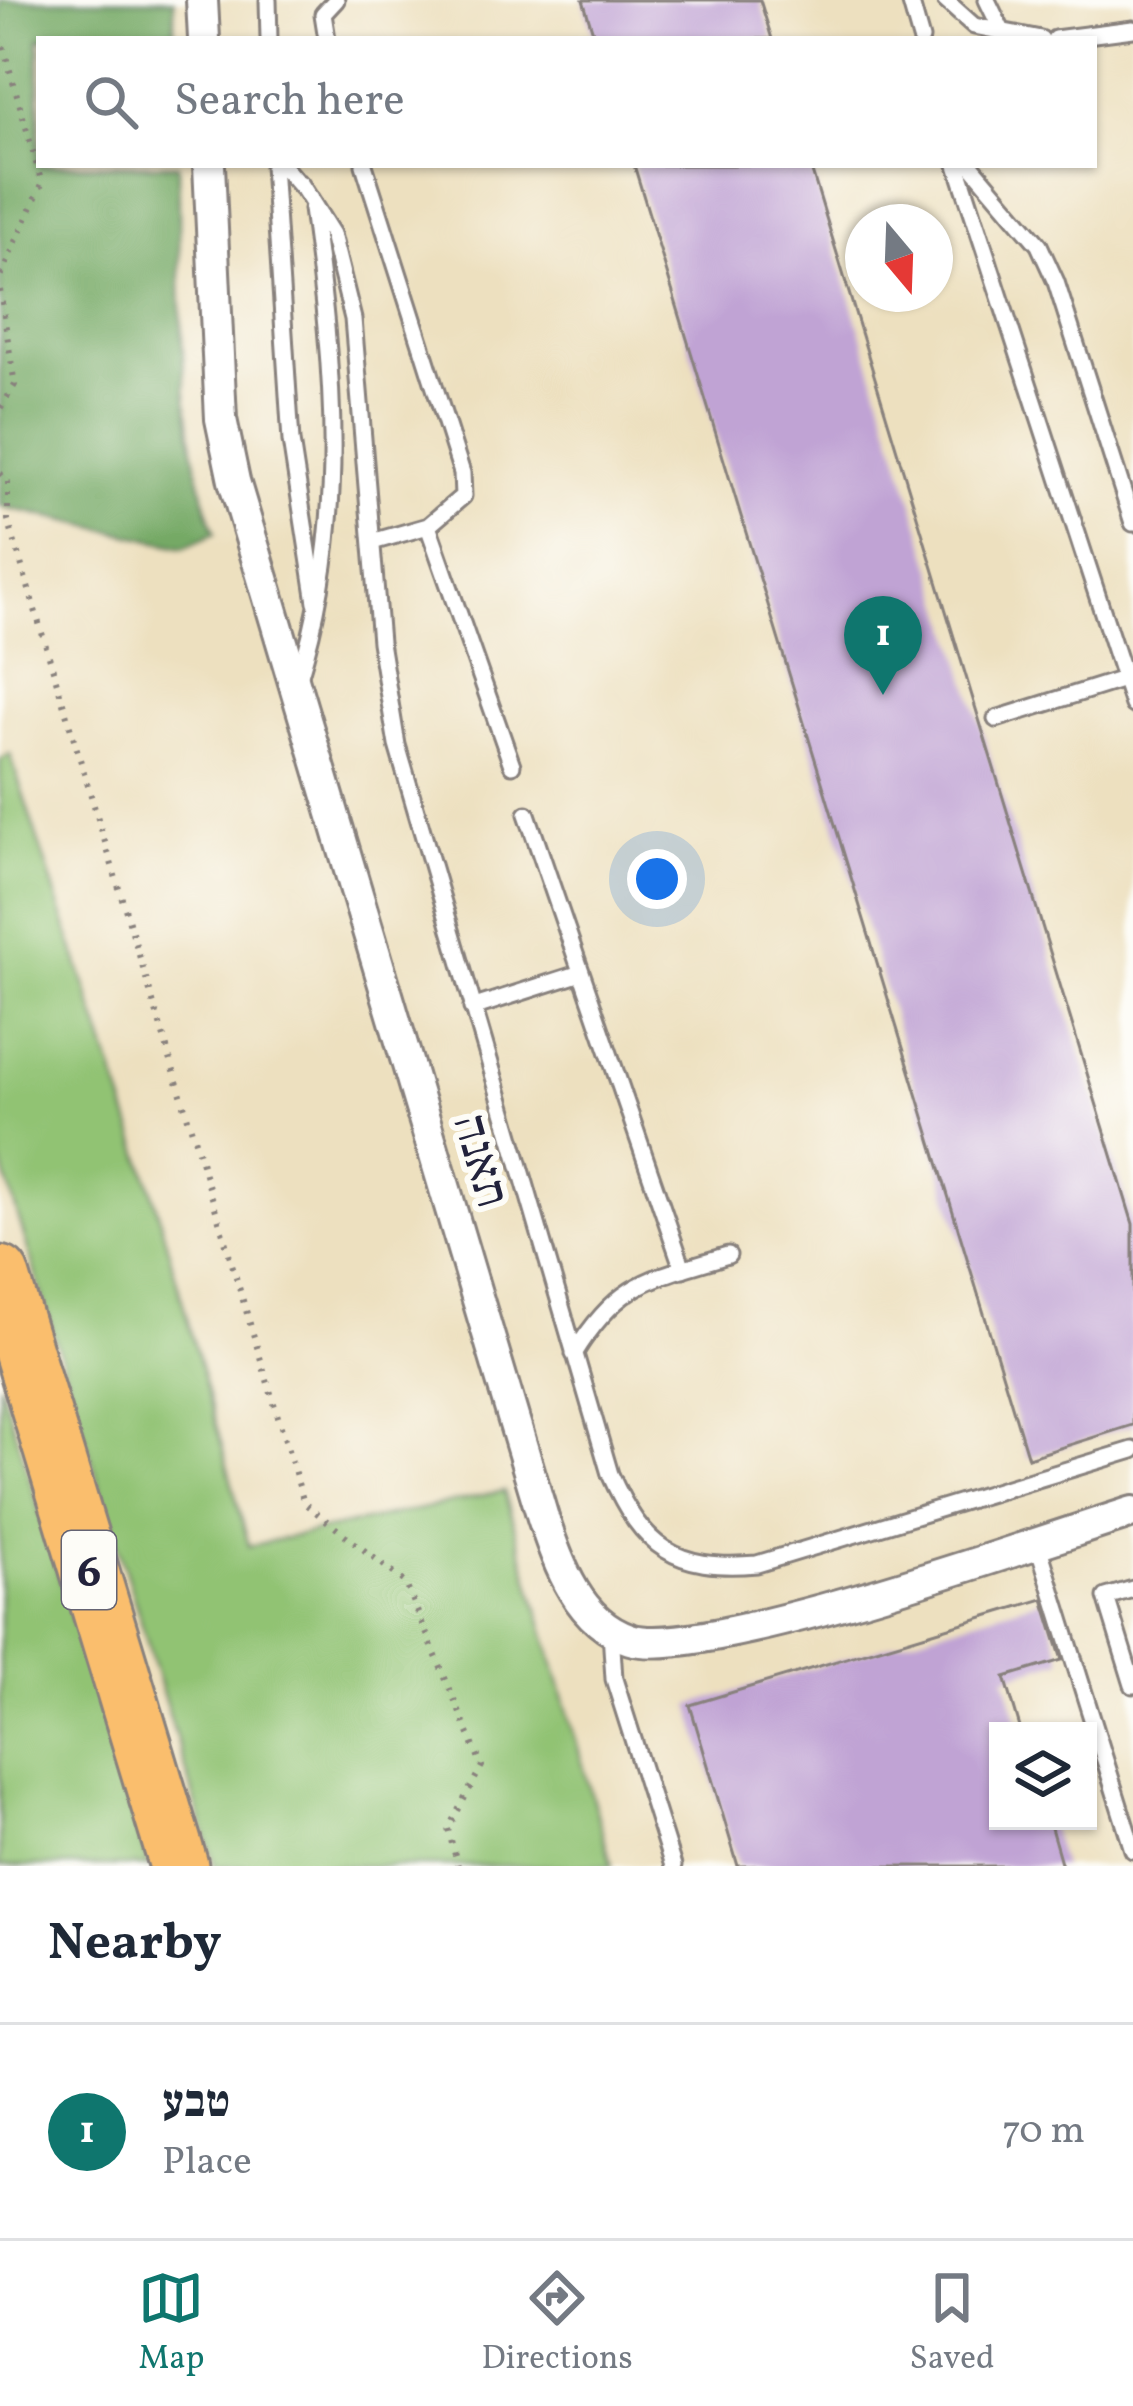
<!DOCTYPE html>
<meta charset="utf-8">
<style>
:root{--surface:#fff;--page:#f6f6f7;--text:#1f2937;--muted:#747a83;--line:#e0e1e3;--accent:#0f766e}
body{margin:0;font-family:Vollkorn,"Frank Ruhl Libre",serif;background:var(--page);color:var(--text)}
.controls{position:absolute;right:36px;bottom:36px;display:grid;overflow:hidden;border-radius:0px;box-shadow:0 3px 9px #0004}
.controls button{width:108px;height:108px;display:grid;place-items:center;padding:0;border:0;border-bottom:3px solid var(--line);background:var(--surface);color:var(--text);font:60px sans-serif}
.compass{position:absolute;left:845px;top:204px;width:108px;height:108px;border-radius:50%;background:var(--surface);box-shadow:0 3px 9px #0004;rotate:161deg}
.you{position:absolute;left:657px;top:879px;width:42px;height:42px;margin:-30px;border:9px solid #fff;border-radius:50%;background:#1a73e8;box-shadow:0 0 0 18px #1a73e833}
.badge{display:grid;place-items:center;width:78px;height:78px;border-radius:50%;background:var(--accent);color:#fff;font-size:39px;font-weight:700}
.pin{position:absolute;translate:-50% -99px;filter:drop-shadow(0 3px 6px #0008)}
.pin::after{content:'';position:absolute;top:63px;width:42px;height:36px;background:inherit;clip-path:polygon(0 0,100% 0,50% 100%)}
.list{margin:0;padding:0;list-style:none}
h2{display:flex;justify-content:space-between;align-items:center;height:156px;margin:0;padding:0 48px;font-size:51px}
h2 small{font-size:39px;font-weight:400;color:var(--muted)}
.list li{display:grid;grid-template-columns:78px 1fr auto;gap:36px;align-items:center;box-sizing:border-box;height:216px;padding:0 48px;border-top:3px solid var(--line)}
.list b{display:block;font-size:45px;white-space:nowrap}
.list p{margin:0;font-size:39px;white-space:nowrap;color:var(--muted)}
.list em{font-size:39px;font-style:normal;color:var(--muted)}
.icon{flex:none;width:66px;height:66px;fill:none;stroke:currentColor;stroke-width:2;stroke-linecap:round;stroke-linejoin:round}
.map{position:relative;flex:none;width:1133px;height:1866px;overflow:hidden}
.search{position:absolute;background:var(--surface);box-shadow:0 3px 9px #0004;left:36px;right:36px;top:36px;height:132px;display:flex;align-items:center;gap:30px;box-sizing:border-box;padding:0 42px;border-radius:0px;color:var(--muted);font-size:45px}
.sheet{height:372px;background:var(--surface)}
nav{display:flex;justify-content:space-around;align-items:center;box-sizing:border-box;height:168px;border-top:3px solid var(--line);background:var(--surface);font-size:33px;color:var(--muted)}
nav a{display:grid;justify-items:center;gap:6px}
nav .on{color:var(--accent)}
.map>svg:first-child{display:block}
</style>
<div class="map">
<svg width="1133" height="1866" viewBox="0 0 1133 1866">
<rect width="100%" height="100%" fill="#fdfcf7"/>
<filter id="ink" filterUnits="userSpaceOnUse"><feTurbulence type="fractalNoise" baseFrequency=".00833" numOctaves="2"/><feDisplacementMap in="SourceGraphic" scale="24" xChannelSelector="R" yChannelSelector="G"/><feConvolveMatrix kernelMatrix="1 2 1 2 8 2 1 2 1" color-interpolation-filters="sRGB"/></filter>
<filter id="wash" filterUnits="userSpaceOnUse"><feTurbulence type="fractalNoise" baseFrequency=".004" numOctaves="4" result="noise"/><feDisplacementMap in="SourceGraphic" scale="48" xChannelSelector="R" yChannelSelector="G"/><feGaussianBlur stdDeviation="2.7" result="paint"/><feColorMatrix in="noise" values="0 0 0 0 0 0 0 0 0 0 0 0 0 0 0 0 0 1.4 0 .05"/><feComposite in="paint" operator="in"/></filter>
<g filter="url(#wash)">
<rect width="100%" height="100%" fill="#ede0bf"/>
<path fill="#91c373" stroke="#5a7257" stroke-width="3" d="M 10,754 L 152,1190 L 249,1546 L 504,1491 L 612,1866 L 215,1866 L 0,1157 L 0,760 Z
M 0,1383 L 149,1866 L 0,1866 Z"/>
<path fill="#74a965" stroke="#4b6650" stroke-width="3" d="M 0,0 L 174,0 L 174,39 L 39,39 L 39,165 L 178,165 C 182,284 174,420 215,533 L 184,547 L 0,506 Z"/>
<g id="blocks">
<path fill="#c0a3d4" d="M 583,0 L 760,0 L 772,39 L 595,39 Z
M 634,165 L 810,165 L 1133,1224 L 1133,1425 L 1028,1458 Z
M 1043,1599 L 1062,1660 L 1005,1677 L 1021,1731 L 998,1731 L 998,1821 L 1049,1821 L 1062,1866 L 738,1866 L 690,1705 Z"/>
</g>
</g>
<g filter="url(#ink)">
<use href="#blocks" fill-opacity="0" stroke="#88817d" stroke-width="3"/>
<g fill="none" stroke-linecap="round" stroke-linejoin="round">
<g stroke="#88817d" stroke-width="21">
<path id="lane" d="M 268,0 L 269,39
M 910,0 L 921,39
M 945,0 L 974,26 L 1041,39
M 987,0 L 1003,33
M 327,39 L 323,14 L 336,0
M 1055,39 L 1133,29
M 273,165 L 291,441 L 316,602
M 282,165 L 302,188
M 364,165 L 462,473 L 463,496 L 428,526
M 957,165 L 1133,705
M 971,165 L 1039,245 L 1056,282 L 1133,523
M 300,183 L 332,234 L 353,319 L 380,642 L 397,745 L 610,1474 C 643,1548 675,1571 757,1564 L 1133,1450
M 372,542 L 428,526 L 512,765
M 299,678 C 348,519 334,372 312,209
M 996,719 L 1130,677
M 527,814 L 683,1269
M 472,1008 L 581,973
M 574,1354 C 619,1280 651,1279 728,1255
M 1037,1542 L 1133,1850
M 1133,1589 L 1106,1597 L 1133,1685
M 611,1632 L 614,1679 L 673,1866"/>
</g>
<g stroke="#88817d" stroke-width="36">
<path id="street" d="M 202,0 L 204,39
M 209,165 L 221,419 L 234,481 L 543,1518 C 559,1565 578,1622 630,1639 C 702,1662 1043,1540 1133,1512"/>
</g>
<g stroke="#88817d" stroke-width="63">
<path id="highway" d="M 0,1275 L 179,1866"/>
</g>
<path stroke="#88817d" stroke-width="6" stroke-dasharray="3 9" stroke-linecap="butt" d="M 0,35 L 42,184 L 0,277
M 0,290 L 15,385 L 0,409
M 0,473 L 8,482 L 8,520 L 304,1503 L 405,1582 L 482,1766 L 448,1829 L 458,1866"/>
<use href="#lane" stroke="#fff" stroke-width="15"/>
<use href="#street" stroke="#fff" stroke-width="30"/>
<use href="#highway" stroke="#fabe6d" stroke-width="57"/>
</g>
</g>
<g text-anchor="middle" stroke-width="12" stroke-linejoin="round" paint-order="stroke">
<rect fill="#fdfcf7" stroke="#646373" stroke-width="3" x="62" y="1531" width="54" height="78" rx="9"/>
<g font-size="45" font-weight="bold" fill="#22223b">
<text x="89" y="1586">6</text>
</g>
<g font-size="48" fill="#22223b" stroke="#fdfcf7">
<text transform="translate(483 1160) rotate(74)" y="17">תאנה</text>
</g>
</g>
</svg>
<div class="controls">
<button><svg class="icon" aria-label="layers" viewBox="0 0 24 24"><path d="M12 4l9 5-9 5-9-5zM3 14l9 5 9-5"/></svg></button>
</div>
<svg class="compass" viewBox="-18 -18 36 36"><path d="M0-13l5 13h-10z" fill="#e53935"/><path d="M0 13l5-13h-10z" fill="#747a83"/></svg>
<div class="you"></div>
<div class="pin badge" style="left:883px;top:695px">1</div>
<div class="search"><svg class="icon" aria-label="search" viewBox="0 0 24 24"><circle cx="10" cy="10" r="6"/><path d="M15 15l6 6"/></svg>Search here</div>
</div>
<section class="sheet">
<h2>Nearby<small></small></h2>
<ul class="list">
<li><span class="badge">1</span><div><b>טבע</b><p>Place</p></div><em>70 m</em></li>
</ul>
</section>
<nav>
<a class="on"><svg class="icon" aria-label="map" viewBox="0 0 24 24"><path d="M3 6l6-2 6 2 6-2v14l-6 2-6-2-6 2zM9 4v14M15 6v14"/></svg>Map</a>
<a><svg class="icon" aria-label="directions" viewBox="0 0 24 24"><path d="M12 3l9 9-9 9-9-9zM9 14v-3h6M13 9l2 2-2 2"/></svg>Directions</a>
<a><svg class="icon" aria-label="saved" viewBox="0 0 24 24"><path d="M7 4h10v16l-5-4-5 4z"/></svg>Saved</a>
</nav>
